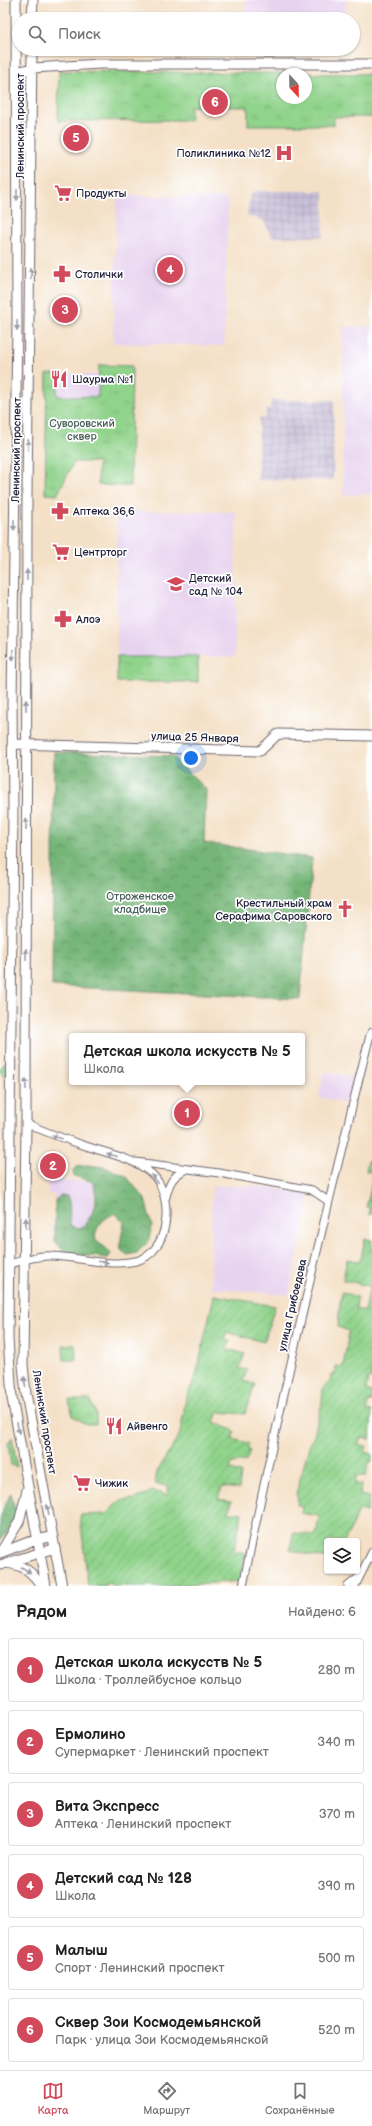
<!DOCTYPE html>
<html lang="ru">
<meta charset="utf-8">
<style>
:root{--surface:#fff;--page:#f2f2f2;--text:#222;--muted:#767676;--line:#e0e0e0;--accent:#d1495b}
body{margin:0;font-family:"Balsamiq Sans",sans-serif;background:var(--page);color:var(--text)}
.controls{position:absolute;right:12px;bottom:12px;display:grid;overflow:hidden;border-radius:4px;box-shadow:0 1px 3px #0004}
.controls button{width:36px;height:36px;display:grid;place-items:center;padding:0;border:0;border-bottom:1px solid var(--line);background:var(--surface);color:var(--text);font:20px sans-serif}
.compass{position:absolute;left:276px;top:68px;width:36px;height:36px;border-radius:50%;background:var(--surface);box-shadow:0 1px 3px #0004;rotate:158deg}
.you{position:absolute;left:191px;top:758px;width:14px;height:14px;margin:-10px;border:3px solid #fff;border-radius:50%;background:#1a73e8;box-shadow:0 0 0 6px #1a73e833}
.badge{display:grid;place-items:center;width:26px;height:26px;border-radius:50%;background:var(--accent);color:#fff;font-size:13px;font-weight:700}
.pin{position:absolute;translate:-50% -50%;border:2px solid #fff;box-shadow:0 1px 4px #0006}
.popup{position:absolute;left:69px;top:1033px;width:236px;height:52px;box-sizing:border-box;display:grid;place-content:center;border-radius:4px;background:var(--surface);filter:drop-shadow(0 1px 3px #0005);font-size:13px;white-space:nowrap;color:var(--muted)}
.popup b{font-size:15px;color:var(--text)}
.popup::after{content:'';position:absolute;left:50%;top:100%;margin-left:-8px;border:8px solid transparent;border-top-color:var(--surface)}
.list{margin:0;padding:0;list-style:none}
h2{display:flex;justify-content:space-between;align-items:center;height:52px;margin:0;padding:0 16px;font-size:17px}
h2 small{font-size:13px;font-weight:400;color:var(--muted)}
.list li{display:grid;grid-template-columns:26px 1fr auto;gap:12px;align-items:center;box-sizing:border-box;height:64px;margin:0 8px 8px;padding:0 8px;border:1px solid var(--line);border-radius:4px}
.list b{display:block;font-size:15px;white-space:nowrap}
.list p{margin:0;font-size:13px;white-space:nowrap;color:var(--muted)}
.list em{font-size:13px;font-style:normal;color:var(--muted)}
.icon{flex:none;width:22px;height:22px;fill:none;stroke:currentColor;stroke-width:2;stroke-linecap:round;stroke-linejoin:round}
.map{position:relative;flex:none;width:372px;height:1586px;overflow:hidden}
.search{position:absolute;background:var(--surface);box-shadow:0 1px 3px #0004;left:12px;right:12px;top:12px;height:44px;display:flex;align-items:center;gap:10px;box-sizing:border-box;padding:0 14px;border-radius:22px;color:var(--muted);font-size:15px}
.sheet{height:484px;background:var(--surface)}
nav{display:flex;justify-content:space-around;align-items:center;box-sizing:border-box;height:56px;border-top:1px solid var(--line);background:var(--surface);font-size:11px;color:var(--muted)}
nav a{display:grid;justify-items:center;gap:2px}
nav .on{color:var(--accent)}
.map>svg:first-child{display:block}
</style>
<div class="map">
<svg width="372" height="1586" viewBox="0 0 372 1586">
<defs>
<pattern id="industrial-grid" width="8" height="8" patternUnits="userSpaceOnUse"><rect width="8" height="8" fill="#c8bfd8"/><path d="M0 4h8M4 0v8" fill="none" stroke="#aca4ba"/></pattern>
<pattern id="grass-dots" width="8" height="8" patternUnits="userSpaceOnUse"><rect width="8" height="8" fill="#90d38b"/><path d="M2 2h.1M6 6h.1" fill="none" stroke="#7cb579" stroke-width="1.8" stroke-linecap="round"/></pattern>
<pattern id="forest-crowns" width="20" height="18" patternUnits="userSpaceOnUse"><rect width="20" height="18" fill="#74b577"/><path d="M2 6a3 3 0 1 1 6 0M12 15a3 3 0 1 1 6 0" fill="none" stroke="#5f9363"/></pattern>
<pattern id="park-tufts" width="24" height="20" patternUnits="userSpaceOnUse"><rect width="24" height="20" fill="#90d38b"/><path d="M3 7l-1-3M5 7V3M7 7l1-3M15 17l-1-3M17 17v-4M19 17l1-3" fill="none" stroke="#7cb579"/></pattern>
<pattern id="garden-furrows" width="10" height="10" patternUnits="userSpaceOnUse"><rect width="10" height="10" fill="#90d38b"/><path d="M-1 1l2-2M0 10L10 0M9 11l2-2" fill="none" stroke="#7cb579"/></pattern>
</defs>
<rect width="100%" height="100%" fill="#fff"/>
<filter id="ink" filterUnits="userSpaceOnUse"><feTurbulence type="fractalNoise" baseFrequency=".025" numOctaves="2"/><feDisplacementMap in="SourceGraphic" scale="8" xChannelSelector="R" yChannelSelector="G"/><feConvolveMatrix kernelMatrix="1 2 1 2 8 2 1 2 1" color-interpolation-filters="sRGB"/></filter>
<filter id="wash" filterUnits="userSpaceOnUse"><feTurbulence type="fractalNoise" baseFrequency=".012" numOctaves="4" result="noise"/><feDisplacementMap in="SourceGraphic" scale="16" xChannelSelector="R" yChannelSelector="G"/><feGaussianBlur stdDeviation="0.9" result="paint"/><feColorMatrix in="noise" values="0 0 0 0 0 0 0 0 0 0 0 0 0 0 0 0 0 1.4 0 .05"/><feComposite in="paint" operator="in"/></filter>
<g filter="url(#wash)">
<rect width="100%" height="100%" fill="#f4e0c6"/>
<path fill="#e7d2ef" d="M 245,0 L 346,0 L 346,19 L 245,19 Z
M 245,49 L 346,49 L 345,52 L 245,51 Z
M 117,195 L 228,198 L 224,346 L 113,343 Z
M 372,326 L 372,494 L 343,495 L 343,327 Z
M 57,374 L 112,375 L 98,470 L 98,397 L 57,396 Z
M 117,511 L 236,512 L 235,657 L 117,657 Z
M 324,1072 L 354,1077 L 350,1104 L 319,1097 Z
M 48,1161 L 64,1162 L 64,1181 L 94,1182 L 93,1234 L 54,1233 L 55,1194 L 48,1194 Z
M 212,1186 L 251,1186 L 307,1192 L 309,1203 L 289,1295 L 211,1288 Z"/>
<path fill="url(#industrial-grid)" d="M 255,191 L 324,191 L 323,237 L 272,237 L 263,220 L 247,216 L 250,195 Z
M 271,400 L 334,400 L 333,480 L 258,480 L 259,418 L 265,418 L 266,409 L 270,409 Z"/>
<path fill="url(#grass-dots)" stroke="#597a63" d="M 6,1061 L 6,1078 L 0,1072 L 0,1067 Z
M 12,1437 L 17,1467 L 11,1465 L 8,1444 Z"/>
<path fill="url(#forest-crowns)" stroke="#4b6c59" d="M 54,752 L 172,756 L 206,789 L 204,843 L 312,858 L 300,999 L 52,986 Z
M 87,1165 L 104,1167 L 126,1176 L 145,1199 L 152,1227 L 148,1242 L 137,1253 L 127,1255 L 121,1250 L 120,1244 L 124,1222 L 115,1213 C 104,1218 93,1228 96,1241 L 106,1248 L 111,1254 L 108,1258 L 65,1253 L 55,1241 L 55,1200 L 61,1196 L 67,1196 C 72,1206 68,1216 71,1226 L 78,1229 L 82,1228 C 96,1210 99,1204 93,1182 L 74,1176 L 73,1170 L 76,1167 Z
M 11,1493 L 16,1514 L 7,1534 L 0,1541 L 0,1515 Z"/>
<path fill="url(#park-tufts)" stroke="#597a63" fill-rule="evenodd" d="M 59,71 L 372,74 L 372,117 L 334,117 L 334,125 L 248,125 L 248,107 L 190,106 L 190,120 L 58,121 ZM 282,74 L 306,74 L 306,98 L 282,98 Z
M 99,365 L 132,366 L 130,486 L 98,485 L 98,462 L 74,462 L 57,495 L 45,494 L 47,374 L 57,374 L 57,396 L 98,397 Z
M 117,657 L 198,657 L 198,682 L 117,682 Z
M 63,1345 L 75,1345 L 76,1360 L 64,1360 Z
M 69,1400 L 90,1400 L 96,1414 L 96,1424 L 86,1424 L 73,1416 Z"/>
<path fill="url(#garden-furrows)" stroke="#597a63" d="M 368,1160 L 372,1161 L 372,1215 L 369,1214 L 370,1208 L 366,1207 L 371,1187 L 372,1172 L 366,1171 Z
M 365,1239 L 372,1240 L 372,1379 L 368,1378 L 366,1390 L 372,1392 L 372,1402 L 368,1402 L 367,1410 L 372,1411 L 370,1439 L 360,1438 L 358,1445 L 367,1446 L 365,1452 L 372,1454 L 372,1462 L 368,1463 L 366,1476 L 356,1476 L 355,1484 L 361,1484 L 360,1495 L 369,1497 L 367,1512 L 359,1510 L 345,1541 L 327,1541 L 327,1559 L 290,1550 L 293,1533 L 316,1535 L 319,1516 L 301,1513 L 302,1507 L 297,1505 L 298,1499 L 296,1494 L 310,1442 L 313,1439 L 322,1403 L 323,1388 L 330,1382 L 332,1374 L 335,1375 L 336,1366 L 343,1367 L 349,1331 L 338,1327 C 339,1315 339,1304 342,1292 L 357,1297 L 356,1309 L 365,1311 L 370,1286 L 343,1280 L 347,1259 L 360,1262 Z
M 214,1295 L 275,1306 L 264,1342 L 226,1332 L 225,1339 L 230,1341 L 227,1349 L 245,1354 L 239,1368 L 247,1370 L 243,1381 L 255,1384 L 245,1414 L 218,1412 L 214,1422 L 235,1431 L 232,1439 L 249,1443 L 248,1449 L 250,1450 L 246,1461 L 232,1463 L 230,1470 L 241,1473 L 239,1489 L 222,1487 L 218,1499 L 231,1501 L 229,1512 L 242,1513 L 234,1551 L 246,1553 L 240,1581 L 172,1586 L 113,1586 L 112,1583 L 105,1584 L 105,1586 L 88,1586 L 80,1515 L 106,1514 L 121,1500 L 135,1499 L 153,1491 L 167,1495 L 169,1487 L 155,1483 L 157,1472 L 180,1434 L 186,1398 L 196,1376 Z"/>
</g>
<g filter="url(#ink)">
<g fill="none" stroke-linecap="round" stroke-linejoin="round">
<g stroke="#6c646c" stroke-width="9">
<path id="street" d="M 136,1162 L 219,1173 L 312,1190 L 328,1201
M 166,1197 C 169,1183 173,1175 187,1169
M 10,1264 C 23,1260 38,1255 51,1256 C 79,1257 108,1267 136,1261 C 170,1253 175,1196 152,1174 C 135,1159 110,1154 89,1147 C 67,1140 47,1133 26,1123
M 243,1586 C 280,1401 324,1218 370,1035 L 372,1032
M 348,1586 L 358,1578
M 355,1586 L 372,1552"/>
</g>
<g stroke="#6c646c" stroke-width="11">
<path id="secondary" d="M 16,0 L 17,322 L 12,704 L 13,810 L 8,1339 L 12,1398 L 46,1586
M 32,19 L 33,0
M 32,49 L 27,497 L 26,1123 L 23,1365 L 26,1394 L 62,1586
M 17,72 L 32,68 L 101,64 L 372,64
M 12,744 L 260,751 L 278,734 L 372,736
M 0,1553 L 19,1522 L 27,1490
M 0,1553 L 29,1542 L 53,1536
M 6,1563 C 23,1565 32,1571 41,1586
M 0,1565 L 55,1548"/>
</g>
<use href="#street" stroke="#fff" stroke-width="7"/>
<use href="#secondary" stroke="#fff" stroke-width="9"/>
</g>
<defs><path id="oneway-solid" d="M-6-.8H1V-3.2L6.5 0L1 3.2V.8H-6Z"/></defs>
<g fill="#9c9ca7">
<use href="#oneway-solid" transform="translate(17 195) rotate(90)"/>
<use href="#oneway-solid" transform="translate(31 273) rotate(-89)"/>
<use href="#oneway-solid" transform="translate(17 325) rotate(90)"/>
<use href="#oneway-solid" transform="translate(28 445) rotate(-89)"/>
<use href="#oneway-solid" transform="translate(14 525) rotate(90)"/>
<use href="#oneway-solid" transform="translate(27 575) rotate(-90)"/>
<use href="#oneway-solid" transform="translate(13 655) rotate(91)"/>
<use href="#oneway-solid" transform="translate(26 705) rotate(-90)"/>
<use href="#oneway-solid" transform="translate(26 824) rotate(-90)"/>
<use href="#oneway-solid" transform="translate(26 954) rotate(-90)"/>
<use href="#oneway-solid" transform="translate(26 1084) rotate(-90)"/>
<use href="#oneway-solid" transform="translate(57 1137) rotate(-161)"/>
<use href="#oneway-solid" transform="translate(112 1155) rotate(-162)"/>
<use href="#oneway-solid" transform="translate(155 1179) rotate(-128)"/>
<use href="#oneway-solid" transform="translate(26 1223) rotate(-90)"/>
<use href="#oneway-solid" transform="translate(103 1262) rotate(7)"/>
<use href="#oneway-solid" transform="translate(25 1382) rotate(-96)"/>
<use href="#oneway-solid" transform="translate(18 1428) rotate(80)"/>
<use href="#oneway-solid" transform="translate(48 1510) rotate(-101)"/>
<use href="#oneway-solid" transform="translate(26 1570) rotate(33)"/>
</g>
</g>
<defs>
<g id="hospital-bare" transform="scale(1.38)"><path d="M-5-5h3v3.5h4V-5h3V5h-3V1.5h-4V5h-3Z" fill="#d1495b" stroke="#fff" stroke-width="2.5" paint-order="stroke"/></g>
<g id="supermarket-bare" transform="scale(1.38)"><path d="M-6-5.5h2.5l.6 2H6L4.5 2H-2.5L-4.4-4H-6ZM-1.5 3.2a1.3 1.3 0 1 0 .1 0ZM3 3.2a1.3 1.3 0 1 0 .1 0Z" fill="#d1495b" stroke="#fff" stroke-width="2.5" paint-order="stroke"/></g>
<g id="pharmacy-bare" transform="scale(1.38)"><path d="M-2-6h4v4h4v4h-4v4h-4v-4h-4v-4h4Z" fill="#d1495b" stroke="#fff" stroke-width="2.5" paint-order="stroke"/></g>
<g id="restaurant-bare" transform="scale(1.38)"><path d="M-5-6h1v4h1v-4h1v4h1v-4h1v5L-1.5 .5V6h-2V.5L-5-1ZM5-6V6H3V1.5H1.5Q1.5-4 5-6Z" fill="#d1495b" stroke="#fff" stroke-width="2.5" paint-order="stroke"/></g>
<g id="school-bare" transform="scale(1.38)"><path d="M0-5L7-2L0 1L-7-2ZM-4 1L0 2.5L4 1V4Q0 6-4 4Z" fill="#d1495b" stroke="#fff" stroke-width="2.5" paint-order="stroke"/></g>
<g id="church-bare" transform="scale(1.38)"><path d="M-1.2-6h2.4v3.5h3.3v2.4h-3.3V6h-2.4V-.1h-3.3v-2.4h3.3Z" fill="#d1495b" stroke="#fff" stroke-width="2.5" paint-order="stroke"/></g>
</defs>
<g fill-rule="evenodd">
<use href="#hospital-bare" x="284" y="153"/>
<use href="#supermarket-bare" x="63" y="193"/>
<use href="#pharmacy-bare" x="62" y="274"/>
<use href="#restaurant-bare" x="59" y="379"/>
<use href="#pharmacy-bare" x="60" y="511"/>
<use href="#supermarket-bare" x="61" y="552"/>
<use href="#school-bare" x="176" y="584"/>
<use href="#pharmacy-bare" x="63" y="619"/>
<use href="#church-bare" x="345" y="909"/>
<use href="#restaurant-bare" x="114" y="1426"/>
<use href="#supermarket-bare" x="82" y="1483"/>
</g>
<g text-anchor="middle" stroke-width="3.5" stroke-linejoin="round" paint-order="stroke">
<g font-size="11" fill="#22223b" stroke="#fff">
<text transform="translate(20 126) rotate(-90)" y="4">Ленинский проспект</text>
<text transform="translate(16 450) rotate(-89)" y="4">Ленинский проспект</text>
<text transform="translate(195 737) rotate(2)" y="4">улица 25 Января</text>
<text transform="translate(292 1305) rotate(-77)" y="4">улица Грибоедова</text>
<text transform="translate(45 1422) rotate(81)" y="4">Ленинский проспект</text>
</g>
<g font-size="11" fill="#22223b" stroke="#fff" text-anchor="start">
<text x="271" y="157" text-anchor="end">Поликлиника №12</text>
<text x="76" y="197">Продукты</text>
<text x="75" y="278">Столички</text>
<text x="72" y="383">Шаурма №1</text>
<text x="73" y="515">Аптека 36,6</text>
<text x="74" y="556">Центрторг</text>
<text x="189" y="582">Детский<tspan x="189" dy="13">сад № 104</tspan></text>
<text x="76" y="623">Алоэ</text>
<text x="332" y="907" text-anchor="end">Крестильный храм<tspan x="332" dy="13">Серафима Саровского</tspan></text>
<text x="127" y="1430">Айвенго</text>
<text x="95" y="1487">Чижик</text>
</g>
<g font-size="11" fill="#486057" stroke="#fff">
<text x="82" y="427">Суворовский<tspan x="82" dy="13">сквер</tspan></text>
<text x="140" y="900">Отроженское<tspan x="140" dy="13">кладбище</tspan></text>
</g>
</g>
</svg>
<div class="controls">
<button><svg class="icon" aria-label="layers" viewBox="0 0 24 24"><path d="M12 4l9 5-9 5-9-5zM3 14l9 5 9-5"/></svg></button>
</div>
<svg class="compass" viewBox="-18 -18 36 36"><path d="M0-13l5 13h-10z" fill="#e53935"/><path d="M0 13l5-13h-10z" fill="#767676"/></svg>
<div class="you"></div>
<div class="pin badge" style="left:187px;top:1113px">1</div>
<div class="popup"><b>Детская школа искусств № 5</b>Школа</div>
<div class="pin badge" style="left:53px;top:1166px">2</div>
<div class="pin badge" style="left:65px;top:310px">3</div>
<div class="pin badge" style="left:170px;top:270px">4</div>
<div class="pin badge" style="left:76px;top:138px">5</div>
<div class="pin badge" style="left:215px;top:102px">6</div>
<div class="search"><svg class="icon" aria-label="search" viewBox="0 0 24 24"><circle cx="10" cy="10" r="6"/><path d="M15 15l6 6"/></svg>Поиск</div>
</div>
<section class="sheet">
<h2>Рядом<small>Найдено: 6</small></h2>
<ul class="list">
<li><span class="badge">1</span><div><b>Детская школа искусств № 5</b><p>Школа · Троллейбусное кольцо</p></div><em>280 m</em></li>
<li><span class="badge">2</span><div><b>Ермолино</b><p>Супермаркет · Ленинский проспект</p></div><em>340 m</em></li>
<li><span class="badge">3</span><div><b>Вита Экспресс</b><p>Аптека · Ленинский проспект</p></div><em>370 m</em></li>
<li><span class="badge">4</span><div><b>Детский сад № 128</b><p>Школа</p></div><em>390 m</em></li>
<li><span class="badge">5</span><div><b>Малыш</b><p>Спорт · Ленинский проспект</p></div><em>500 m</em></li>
<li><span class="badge">6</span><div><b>Сквер Зои Космодемьянской</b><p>Парк · улица Зои Космодемьянской</p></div><em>520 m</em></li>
</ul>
</section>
<nav>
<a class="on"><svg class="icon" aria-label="map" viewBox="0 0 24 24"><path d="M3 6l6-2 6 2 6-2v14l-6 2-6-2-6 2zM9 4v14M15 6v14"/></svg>Карта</a>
<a><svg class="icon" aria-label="directions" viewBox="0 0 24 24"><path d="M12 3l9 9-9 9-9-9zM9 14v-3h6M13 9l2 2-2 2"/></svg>Маршрут</a>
<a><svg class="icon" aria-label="saved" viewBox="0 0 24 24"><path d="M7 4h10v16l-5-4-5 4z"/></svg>Сохранённые</a>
</nav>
